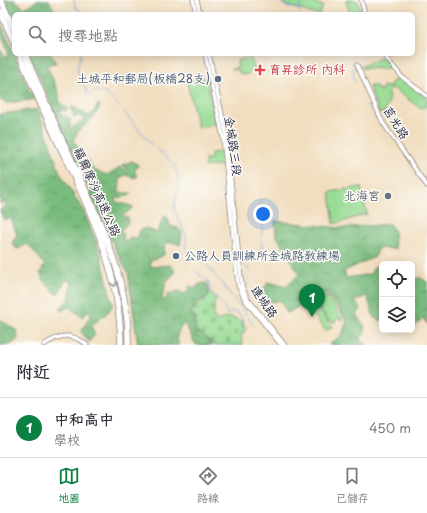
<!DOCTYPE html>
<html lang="zh-TW">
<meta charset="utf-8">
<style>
:root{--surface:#fff;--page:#f2f2f3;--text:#2b2b33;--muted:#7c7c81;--line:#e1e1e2;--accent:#0b8043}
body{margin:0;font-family:"Playpen Sans","LXGW WenKai TC",sans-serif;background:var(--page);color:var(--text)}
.controls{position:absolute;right:12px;bottom:12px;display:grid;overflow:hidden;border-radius:6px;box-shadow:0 2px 10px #0003}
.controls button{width:36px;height:36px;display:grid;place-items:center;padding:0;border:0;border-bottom:1px solid var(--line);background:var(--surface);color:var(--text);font:20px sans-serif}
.you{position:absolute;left:263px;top:214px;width:14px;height:14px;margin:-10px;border:3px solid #fff;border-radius:50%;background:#1a73e8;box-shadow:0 0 0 6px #1a73e833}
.badge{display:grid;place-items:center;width:26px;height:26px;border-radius:50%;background:var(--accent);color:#fff;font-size:13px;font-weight:700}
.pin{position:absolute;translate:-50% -33px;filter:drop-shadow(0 1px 2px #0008)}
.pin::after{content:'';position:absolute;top:21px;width:14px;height:12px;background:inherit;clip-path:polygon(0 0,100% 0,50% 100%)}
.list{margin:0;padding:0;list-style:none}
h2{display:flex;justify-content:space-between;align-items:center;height:52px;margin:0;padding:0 16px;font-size:17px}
h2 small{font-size:13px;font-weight:400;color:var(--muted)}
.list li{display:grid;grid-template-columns:26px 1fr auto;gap:12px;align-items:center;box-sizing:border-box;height:60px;padding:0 16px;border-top:1px solid var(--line)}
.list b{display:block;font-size:15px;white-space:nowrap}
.list p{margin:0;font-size:13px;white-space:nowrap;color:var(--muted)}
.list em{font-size:13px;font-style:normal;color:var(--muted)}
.icon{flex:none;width:22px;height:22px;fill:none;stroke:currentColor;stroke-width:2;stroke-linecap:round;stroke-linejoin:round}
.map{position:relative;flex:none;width:427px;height:345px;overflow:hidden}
.search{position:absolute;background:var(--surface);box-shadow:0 2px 10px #0003;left:12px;right:12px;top:12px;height:44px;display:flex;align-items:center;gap:10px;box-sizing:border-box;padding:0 14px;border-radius:6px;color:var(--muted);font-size:15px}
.sheet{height:112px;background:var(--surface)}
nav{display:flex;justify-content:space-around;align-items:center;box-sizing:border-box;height:56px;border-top:1px solid var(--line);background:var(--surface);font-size:11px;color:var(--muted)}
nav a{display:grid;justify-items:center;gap:2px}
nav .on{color:var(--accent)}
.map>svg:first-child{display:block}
</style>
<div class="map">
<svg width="427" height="345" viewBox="0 0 427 345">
<defs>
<pattern id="forest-crowns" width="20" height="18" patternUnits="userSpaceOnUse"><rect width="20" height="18" fill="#7abc7e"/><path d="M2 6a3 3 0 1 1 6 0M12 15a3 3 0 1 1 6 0" fill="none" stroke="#649868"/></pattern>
<pattern id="cemetery-stones" width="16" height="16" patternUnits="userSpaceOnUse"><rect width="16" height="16" fill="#99dc94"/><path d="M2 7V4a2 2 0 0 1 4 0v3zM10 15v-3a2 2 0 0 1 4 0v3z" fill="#84bc80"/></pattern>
</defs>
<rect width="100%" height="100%" fill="#fdfcf7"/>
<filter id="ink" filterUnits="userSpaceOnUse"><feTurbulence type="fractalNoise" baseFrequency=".025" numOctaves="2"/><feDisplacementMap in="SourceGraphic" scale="8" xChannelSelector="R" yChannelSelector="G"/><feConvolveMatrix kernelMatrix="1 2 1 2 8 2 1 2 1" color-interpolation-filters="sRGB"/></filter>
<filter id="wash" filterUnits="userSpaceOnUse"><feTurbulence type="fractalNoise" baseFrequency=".012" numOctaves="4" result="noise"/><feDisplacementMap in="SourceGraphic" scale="16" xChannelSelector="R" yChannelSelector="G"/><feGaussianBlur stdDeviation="0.9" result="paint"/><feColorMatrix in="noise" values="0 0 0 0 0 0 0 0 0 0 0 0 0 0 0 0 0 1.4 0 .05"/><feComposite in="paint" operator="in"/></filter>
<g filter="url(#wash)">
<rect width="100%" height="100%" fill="#f1dec0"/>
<path fill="#99dc94" stroke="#5e7f68" d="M 285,0 L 306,0 L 323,6 L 320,14 C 308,14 307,11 297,8 C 292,6 288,7 284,4 Z
M 346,0 L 357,0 L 362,14 L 350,14 Z
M 250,57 L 253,65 L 258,71 L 258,72 L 252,69 L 247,75 L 239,73 L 238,69 L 232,70 L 232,69 L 238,67 L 237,61 Z
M 382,57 L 390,67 L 383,69 L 362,68 L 362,66 Z
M 399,76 L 413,88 L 427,98 L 427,106 L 420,108 L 389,85 Z
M 206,77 L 216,124 L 198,128 L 187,82 Z
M 369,86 L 376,86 L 377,90 L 380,89 L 381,92 L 382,91 L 383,86 L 391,88 L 388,94 L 389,101 L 384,113 L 379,113 Z
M 223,152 L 224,165 L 205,167 L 205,159 L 211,159 L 211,153 Z
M 361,187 L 367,214 L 334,224 L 330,192 Z
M 327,295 L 343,320 L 342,321 L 339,318 L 334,322 L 329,321 L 318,306 L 320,299 L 326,298 L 325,296 Z
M 319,309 L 332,327 L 326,331 L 313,314 Z"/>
<path fill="url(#forest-crowns)" stroke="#4e6f5c" d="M 5,0 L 15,0 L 24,8 L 31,5 L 37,0 L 49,0 L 54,10 L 53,14 L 14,14 L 14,21 Z
M 0,20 L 29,90 L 35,99 L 8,103 L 0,100 L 0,50 L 8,58 L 8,51 L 0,31 Z
M 29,54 L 51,54 L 56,63 L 49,64 L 47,66 L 59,94 C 58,103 62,104 68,109 L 66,111 L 59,110 L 62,117 L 65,116 L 70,119 L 70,128 L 72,128 L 84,119 L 80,116 L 74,117 L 71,108 L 73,107 C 78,110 85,112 88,116 L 92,114 L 98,104 L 100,105 C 97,120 78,126 73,140 L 94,170 L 107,175 L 120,167 L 124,170 L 126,168 L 122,165 L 132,161 L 138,165 L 138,167 L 135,169 L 135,174 L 138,176 L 134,178 L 126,175 L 121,177 C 119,182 120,186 119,191 L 122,193 L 132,193 L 129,196 L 116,198 L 115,201 C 121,204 127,204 133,207 L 127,213 L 124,214 L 123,216 L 128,218 L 129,221 L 120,232 L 124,234 L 123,238 L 127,243 L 130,237 L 133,237 L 136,238 L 138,237 L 140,230 L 146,228 L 157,233 L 164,216 L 168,218 L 170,226 L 178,228 L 182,232 L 180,245 L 173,242 L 166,243 L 164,247 L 164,255 L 150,261 L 151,267 L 170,265 L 174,269 L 174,274 L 166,282 L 162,299 L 163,300 L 166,300 L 168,294 L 179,291 L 184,294 L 188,292 L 189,286 L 197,288 L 198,285 L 204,283 L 207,284 L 209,291 L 207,297 L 200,300 L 194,306 L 190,315 L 191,317 L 193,314 L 194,318 L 197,319 L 194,321 L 193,325 L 196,328 L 195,330 L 197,334 L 198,332 L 204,335 L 212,345 L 196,345 L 185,324 L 183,324 C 178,332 175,336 179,345 L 138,345 L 128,273 L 117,253 Z
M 38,109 L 60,173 L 83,210 L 100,252 L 113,305 L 107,313 L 91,326 L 95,334 L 89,342 L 81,332 L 91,315 L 89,311 L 82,317 L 69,307 L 61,311 L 60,308 L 69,300 L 72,282 L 66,280 L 57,295 L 43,280 L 40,273 L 45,265 L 28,244 L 17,249 L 12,243 L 17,235 L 11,218 L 4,220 L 0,210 L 6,205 L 4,203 L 0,204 L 0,114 Z
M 275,221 L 340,228 L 389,224 L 394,230 L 395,249 L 378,248 L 375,257 L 344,271 L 346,278 L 370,274 L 375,266 L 382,266 L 382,321 L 374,318 L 367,296 L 354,301 L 361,309 L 356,315 L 364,325 L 365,333 L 361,337 L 361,342 L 367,345 L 329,345 L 342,335 L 347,321 L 327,292 L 287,313 L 280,300 L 273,302 L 256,299 L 262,293 L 268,282 L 286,287 L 299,274 L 276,235 Z
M 421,278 L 427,282 L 427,324 L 423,318 L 412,329 L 412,279 Z
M 0,319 L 17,331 L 18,339 L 10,345 L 0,345 Z"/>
<path fill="url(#cemetery-stones)" stroke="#5e7f68" d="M 209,292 L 216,299 C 213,305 215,312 214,318 L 218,321 C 229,315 230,317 242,321 L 245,330 L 241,336 L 243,345 L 213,345 L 213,343 C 207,340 204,335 198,331 L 197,335 L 195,330 L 196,328 L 193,325 L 197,318 L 194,317 L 193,314 L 190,317 L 190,315 C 197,304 196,304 208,297 Z"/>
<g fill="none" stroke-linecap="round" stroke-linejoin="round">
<path stroke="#6aa1d8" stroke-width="1" d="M 74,0 L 75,6 L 82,14
M 283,0 L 282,4 L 284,6 L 298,9 L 302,14
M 299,9 L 302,0
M 81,54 L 77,69 L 88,94
M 353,68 L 354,82
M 91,95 C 100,85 111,98 118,105
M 366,104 L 371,111
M 124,112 L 152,145
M 374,115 L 376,118
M 156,148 L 164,155
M 165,156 L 174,165 L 178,174 L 178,188 L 175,202 L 174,210 L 186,235 L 186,247 L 188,251 L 204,262 L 211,270 L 245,312 L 253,325
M 260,200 L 261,214 L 264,220 L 261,237
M 195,271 L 206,279 L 209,284 L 210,291 L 223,305 L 227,314 L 233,311 C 243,315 241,318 245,326 L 248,327
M 249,280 L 250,272 L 246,265 L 250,258 L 257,255 L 262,247 L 261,241
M 246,286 L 248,282"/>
</g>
</g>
<g filter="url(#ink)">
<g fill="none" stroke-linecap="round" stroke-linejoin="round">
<g stroke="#8a807e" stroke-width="5">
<path id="secondary" d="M 193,0 L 196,14
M 197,0 L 200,14
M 361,0 L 365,14
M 205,54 L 223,137 L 238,285 L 245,300 L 281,345
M 209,54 L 226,133 L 242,286 L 248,299 L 285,345
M 383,54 L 402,77 L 427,96
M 357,65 L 383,123 L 427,186
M 44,345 C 60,334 71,332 87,345"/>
</g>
<g stroke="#8a807e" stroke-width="7">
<path id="highway" d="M 1,0 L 14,29
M 0,11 L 14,43
M 19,54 C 31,82 43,110 56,138 C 88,206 120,268 121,345
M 25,54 C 39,87 53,120 68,152 C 95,212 130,277 128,345"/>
</g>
<use href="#secondary" stroke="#fff" stroke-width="3.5"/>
<use href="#highway" stroke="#fff" stroke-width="5.5"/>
</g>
<defs><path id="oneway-chevron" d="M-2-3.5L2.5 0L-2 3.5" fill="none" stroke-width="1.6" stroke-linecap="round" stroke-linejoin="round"/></defs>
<use stroke="#9c9ca7" href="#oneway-chevron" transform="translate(114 284) rotate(77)"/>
</g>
<path fill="#e0444e" stroke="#fdfcf7" stroke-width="1.5" d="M258 64h4v4h4v4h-4v4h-4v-4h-4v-4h4z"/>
<g fill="#5c6f8a" stroke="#fdfcf7" stroke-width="1.5">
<circle cx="218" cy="79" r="4"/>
<circle cx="176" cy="256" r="4"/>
</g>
<circle fill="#6b7280" stroke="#fdfcf7" stroke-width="1.5" cx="388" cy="196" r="4"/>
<g text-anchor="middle" stroke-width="3" stroke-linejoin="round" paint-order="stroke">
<g font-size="12" fill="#be3a42" stroke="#fdfcf7" text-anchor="start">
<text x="269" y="74">育昇診所 內科</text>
</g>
<g font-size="12" fill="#4e5e75" stroke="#fdfcf7" text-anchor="end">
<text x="210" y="83">土城平和郵局(板橋28支)</text>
<text x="184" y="260" text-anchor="start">公路人員訓練所金城路教練場</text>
</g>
<g font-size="12" fill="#22223b" stroke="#fdfcf7">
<text transform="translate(396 123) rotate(58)" y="4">莒光路</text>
<text transform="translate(233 146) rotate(82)" y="4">金城路三段</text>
<text transform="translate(97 192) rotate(66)" y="4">福爾摩沙高速公路</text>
<text transform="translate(264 302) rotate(54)" y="4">連城路</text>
</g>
<g font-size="12" fill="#5b616d" stroke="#fdfcf7" text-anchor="end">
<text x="380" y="200">北海宮</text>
</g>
</g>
</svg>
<div class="controls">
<button><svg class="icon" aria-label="locate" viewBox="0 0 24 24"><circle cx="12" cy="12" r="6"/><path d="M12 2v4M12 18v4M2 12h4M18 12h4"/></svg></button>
<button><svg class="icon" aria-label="layers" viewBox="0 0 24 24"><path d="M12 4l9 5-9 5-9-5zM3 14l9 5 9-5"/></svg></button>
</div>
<div class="you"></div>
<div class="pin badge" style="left:312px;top:317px">1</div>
<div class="search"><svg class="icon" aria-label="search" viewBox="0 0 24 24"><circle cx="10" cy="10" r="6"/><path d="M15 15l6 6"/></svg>搜尋地點</div>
</div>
<section class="sheet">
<h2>附近<small></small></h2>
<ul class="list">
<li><span class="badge">1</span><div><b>中和高中</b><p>學校</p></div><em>450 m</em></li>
</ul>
</section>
<nav>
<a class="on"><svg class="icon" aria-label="map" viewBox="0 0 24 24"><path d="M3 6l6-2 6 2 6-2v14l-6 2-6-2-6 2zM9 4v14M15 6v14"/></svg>地圖</a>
<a><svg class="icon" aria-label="directions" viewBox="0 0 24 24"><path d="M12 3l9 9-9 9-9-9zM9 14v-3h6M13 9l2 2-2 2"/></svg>路線</a>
<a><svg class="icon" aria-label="saved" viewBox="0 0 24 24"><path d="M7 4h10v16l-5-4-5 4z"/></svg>已儲存</a>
</nav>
